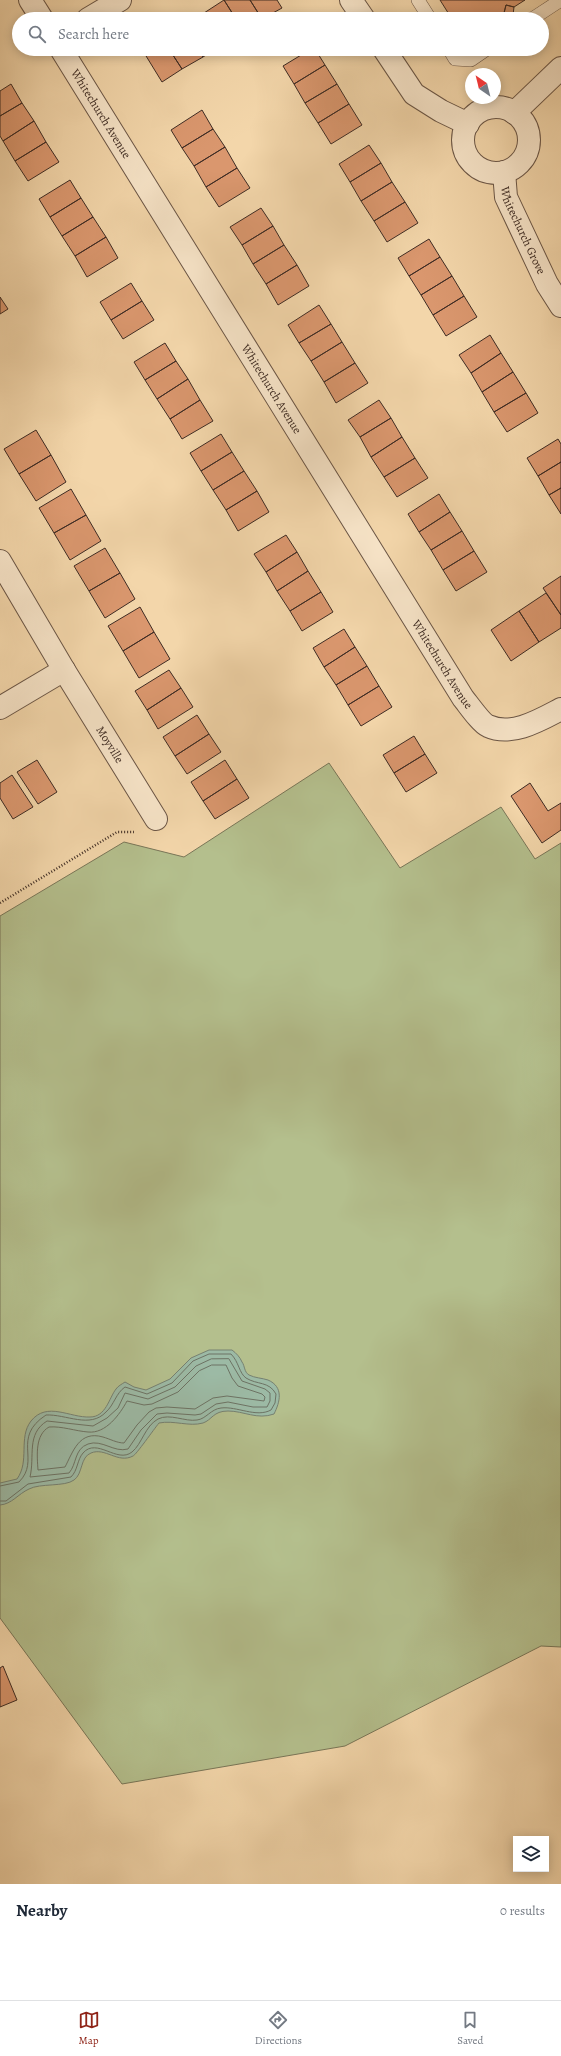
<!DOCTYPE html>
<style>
:root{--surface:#fff;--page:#f2f2f3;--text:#1f2937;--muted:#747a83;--line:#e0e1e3;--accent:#8f2418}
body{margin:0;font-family:Alegreya,serif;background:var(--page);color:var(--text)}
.controls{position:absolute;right:12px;bottom:12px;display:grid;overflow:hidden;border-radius:0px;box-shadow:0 2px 10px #0003}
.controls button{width:36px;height:36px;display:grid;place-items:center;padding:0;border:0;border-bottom:1px solid var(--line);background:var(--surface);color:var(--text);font:20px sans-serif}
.compass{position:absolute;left:465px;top:68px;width:36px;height:36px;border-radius:50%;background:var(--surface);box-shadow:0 2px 10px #0003;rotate:325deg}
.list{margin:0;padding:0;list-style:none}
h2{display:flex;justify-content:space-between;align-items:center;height:52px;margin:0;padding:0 16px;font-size:17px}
h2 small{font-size:13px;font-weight:400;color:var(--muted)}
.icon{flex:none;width:22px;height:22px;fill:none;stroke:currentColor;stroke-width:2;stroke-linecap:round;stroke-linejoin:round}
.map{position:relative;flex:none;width:561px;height:1884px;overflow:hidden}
.search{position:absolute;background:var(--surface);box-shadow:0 2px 10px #0003;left:12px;right:12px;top:12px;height:44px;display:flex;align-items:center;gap:10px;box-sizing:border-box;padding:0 14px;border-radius:22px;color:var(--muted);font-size:15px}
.sheet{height:116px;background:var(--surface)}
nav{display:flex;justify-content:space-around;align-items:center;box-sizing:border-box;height:56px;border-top:1px solid var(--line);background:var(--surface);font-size:11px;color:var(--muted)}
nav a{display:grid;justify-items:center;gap:2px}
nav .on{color:var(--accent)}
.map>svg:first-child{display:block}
</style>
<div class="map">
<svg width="561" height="1884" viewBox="0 0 561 1884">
<rect width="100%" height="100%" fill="#f3d6aa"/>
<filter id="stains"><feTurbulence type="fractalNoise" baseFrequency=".005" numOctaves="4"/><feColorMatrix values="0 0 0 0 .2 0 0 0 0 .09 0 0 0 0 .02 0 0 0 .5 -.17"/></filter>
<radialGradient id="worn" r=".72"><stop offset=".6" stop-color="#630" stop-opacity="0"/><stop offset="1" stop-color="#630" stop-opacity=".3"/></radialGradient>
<path fill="#b4bf8d" stroke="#797658" d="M 329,763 L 400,868 L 501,807 L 535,859 L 561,843 L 561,1647 L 541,1646 L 345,1746 L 122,1784 L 0,1618 L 0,916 L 124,842 L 184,857 Z"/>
<path fill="#9cbaa5" stroke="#768171" d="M 209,1350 L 232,1350 C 236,1353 240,1357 242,1362 C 245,1366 244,1372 249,1375 C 255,1378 262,1378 268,1380 C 284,1387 280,1402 274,1414 C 257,1420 244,1411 228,1411 C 213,1411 212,1420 203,1423 C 189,1427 174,1420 159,1423 C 154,1429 136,1455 133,1456 C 118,1464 105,1447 91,1453 C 80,1457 83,1474 74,1480 C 65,1487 40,1483 29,1489 C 18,1494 12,1504 0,1505 L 0,1483 L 17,1479 C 30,1461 18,1438 31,1421 C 47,1401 70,1418 90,1417 C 106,1417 109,1398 116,1389 C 118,1386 122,1384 125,1382 L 134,1387 L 146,1390 L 170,1379 L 191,1358 Z"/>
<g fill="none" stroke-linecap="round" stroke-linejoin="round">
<path stroke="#6d7364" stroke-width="1" d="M 229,1359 L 242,1381 L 265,1389 L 270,1393 L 270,1401 L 267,1407 L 253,1407 L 228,1402 L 216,1404 L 201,1414 L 195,1415 L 167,1413 L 157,1414 L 141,1430 L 128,1449 C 114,1453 102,1439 88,1444 C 74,1449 77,1464 69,1473 L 30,1477 C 35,1456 26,1434 47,1421 L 93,1426 L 107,1418 L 118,1408 L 125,1393 L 148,1399 L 175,1387 L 196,1366 L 211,1359 Z
M 212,1365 L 226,1365 L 232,1378 L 238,1386 L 262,1394 L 265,1397 L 264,1401 L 227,1396 L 213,1398 L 195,1409 L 167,1407 L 156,1408 L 149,1412 L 137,1425 L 124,1443 C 117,1443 110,1439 103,1437 C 79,1430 73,1452 65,1467 L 38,1470 C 37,1455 35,1435 49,1427 C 62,1426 75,1431 88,1432 C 106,1434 120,1414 127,1401 L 144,1405 L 152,1404 L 178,1392 L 199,1371 Z
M 0,1486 L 19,1482 C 41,1460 11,1438 46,1415 C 66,1414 90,1429 106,1412 C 114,1405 116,1393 125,1387 L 147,1394 L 172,1383 L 193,1361 L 209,1354 L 231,1354 C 239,1362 239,1373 246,1378 C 257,1385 269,1381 276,1394 L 275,1403 L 271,1410 C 256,1418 237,1406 221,1408 C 211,1409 206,1419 197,1420 C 185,1422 170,1413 158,1419 C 145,1426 142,1444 132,1452 C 117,1464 97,1437 83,1453 C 77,1460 78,1470 71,1477 L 28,1484 L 6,1501 L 0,1501"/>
</g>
<path fill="#da976e" stroke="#3e2c24" d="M 224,0 L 236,19 L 208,19 L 204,13 Z
M 224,0 L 250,0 L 262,19 L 236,19 Z
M 250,0 L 277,0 L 282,8 L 262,19 Z
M 440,0 L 525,0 L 514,7 L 506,5 L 504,13 L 495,19 L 452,19 Z
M 506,5 L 514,7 L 513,15 L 504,13 Z
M 147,49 L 169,49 L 182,69 L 162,82 L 143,51 Z
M 169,49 L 198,49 L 203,57 L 182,69 Z
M 198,49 L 215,49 L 203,57 Z
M 311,49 L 315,49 L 325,65 L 294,84 L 283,66 Z
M 325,65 L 337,84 L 305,103 L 294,84 Z
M 11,84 L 22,103 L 0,116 L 0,91 Z
M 337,84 L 349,104 L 318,123 L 305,103 Z
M 22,103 L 34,121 L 3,141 L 0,136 L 0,116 Z
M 349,104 L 362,125 L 331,144 L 318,123 Z
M 202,110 L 213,129 L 182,148 L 171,130 Z
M 34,121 L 46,142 L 15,161 L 3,141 Z
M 213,129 L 225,147 L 194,166 L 182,148 Z
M 46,142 L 59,162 L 28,181 L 15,161 Z
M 369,145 L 381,163 L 350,182 L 339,164 Z
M 225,147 L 237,168 L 206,187 L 194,166 Z
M 381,163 L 392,182 L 361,201 L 350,182 Z
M 237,168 L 250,188 L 219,207 L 206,187 Z
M 70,180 L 81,198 L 50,217 L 39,199 Z
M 392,182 L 405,202 L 374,221 L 361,201 Z
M 81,198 L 93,217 L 62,236 L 50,217 Z
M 405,202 L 418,223 L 387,242 L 374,221 Z
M 261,208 L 273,226 L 242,245 L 230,227 Z
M 93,217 L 106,237 L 75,256 L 62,236 Z
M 273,226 L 284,245 L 253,264 L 242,245 Z
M 106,237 L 118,258 L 87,277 L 75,256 Z
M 429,239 L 440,257 L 409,276 L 398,258 Z
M 284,245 L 297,265 L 266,284 L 253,264 Z
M 440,257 L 452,276 L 421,295 L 409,276 Z
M 297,265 L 309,286 L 278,305 L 266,284 Z
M 452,276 L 464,296 L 433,315 L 421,295 Z
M 131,283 L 142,301 L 111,320 L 100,302 Z
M 464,296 L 477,317 L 446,336 L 433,315 Z
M 0,297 L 8,309 L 0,314 Z
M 142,301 L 154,320 L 123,339 L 111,320 Z
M 319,305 L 331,324 L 299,343 L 288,325 Z
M 331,324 L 342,342 L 311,361 L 299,343 Z
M 490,335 L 501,353 L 471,373 L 459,355 Z
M 342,342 L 355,363 L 324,382 L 311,361 Z
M 165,343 L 176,361 L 145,380 L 134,362 Z
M 501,353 L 513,372 L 482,392 L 471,373 Z
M 176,361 L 188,379 L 157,399 L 145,380 Z
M 355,363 L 368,383 L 336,403 L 324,382 Z
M 513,372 L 526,393 L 494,412 L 482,392 Z
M 188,379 L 200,400 L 170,419 L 157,399 Z
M 526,393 L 538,413 L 507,432 L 494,412 Z
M 200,400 L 213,421 L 182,439 L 170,419 Z
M 379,400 L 391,418 L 360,437 L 348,420 Z
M 391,418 L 402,437 L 371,457 L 360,437 Z
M 36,430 L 51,455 L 19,474 L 4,449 Z
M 221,434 L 232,452 L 201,471 L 190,453 Z
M 402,437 L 415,458 L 384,477 L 371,457 Z
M 558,439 L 561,444 L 561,462 L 538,476 L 527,458 Z
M 232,452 L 244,471 L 213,490 L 201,471 Z
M 51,455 L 66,482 L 36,501 L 19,474 Z
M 415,458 L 428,478 L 397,497 L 384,477 Z
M 561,462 L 561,488 L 549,495 L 538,476 Z
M 244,471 L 257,491 L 226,510 L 213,490 Z
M 561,488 L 561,514 L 549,495 Z
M 71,489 L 86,515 L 54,533 L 39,508 Z
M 257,491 L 269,512 L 238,531 L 226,510 Z
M 439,494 L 450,512 L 419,532 L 408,514 Z
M 450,512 L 462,531 L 431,550 L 419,532 Z
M 86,515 L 101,541 L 70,560 L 54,533 Z
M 462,531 L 474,551 L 443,570 L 431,550 Z
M 286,535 L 297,552 L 266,572 L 254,554 Z
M 105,548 L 120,573 L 89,591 L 74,566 Z
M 474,551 L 487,572 L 456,591 L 443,570 Z
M 297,552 L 308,571 L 277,591 L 266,572 Z
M 308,571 L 321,592 L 290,611 L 277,591 Z
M 120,573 L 135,599 L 105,618 L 89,591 Z
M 561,576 L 561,615 L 543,588 Z
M 321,592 L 333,612 L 302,631 L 290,611 Z
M 546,593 L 561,615 L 561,628 L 539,642 L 519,611 Z
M 140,607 L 154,632 L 123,651 L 108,626 Z
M 519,611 L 539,642 L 511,661 L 491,630 Z
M 344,629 L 355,647 L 324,667 L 313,648 Z
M 154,632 L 170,659 L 139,678 L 123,651 Z
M 355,647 L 367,666 L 336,685 L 324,667 Z
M 367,666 L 379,686 L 348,705 L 336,685 Z
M 169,670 L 181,688 L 147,710 L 135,691 Z
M 379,686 L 392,707 L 361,726 L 348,705 Z
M 181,688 L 193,707 L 158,729 L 147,710 Z
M 197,715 L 209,734 L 175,756 L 163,737 Z
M 209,734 L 221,752 L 187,774 L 175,756 Z
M 414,736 L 425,754 L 394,773 L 383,755 Z
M 425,754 L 437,773 L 406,792 L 394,773 Z
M 37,760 L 57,792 L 38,804 L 17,772 Z
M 225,760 L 237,779 L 203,801 L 191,782 Z
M 12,775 L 33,807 L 13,819 L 0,798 L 0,783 Z
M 237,779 L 249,798 L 215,819 L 203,801 Z
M 530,783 L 548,811 L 561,803 L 561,830 L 542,843 L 511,796 Z
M 3,1666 L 17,1700 L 0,1707 L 0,1668 Z"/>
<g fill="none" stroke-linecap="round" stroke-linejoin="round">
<g stroke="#6b5646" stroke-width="14">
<path id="service" d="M 418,0 L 430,19
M 532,19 L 561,0
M 449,49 L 455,59 L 471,60 L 487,49"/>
</g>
<g stroke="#6b5646" stroke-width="24">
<g id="minor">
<path d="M 30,0 L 42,19"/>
<path d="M 351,0 L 364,19"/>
<path d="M 88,19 L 120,0"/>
<path id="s1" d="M 61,49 L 463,698 C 468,704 481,723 488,726 C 512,737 540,720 561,709"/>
<path d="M 384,49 L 414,94 L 441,111 L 468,124"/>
<circle cx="496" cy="140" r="33"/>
<path d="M 514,113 L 561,68"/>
<path id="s2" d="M 504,172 L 506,197 L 547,284 L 561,306"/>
<path id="s3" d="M 0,561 L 64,670 L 156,819"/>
<path d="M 0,708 L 64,670"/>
</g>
</g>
<path stroke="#3e2c24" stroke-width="2.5" stroke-dasharray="1 2" stroke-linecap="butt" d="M 0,903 L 117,832 L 134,832"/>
<use href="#service" stroke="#f7e4c8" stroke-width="13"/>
<use href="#minor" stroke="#f7e4c8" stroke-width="22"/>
</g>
<g text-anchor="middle" stroke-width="3.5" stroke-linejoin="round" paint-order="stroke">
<g font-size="12" fill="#3e2c24" stroke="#f7e4c8">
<text dy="4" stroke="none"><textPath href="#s1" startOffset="76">Whitechurch Avenue</textPath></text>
<text dy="4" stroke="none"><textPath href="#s2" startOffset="62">Whitechurch Grove</textPath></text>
<text dy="4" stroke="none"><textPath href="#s1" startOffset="400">Whitechurch Avenue</textPath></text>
<text dy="4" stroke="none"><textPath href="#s1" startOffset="724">Whitechurch Avenue</textPath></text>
<text dy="4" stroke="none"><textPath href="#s3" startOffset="214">Moyville</textPath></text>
</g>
</g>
<rect width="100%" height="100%" filter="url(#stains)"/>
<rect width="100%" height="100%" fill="url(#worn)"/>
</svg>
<div class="controls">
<button><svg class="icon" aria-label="layers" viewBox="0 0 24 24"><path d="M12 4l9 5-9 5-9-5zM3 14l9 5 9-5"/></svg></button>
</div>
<svg class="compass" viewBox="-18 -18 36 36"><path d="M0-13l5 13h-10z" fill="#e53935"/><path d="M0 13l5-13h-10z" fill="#747a83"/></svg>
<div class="search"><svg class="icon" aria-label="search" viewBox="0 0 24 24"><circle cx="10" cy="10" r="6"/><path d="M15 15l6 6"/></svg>Search here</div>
</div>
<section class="sheet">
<h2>Nearby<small>0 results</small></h2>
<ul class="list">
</ul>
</section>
<nav>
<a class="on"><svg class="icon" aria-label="map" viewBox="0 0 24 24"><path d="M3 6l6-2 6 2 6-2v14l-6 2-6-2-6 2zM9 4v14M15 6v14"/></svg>Map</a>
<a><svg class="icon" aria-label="directions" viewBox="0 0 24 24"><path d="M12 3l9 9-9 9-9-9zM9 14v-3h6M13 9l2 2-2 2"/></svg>Directions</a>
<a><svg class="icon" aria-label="saved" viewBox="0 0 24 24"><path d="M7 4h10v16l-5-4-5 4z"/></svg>Saved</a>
</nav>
